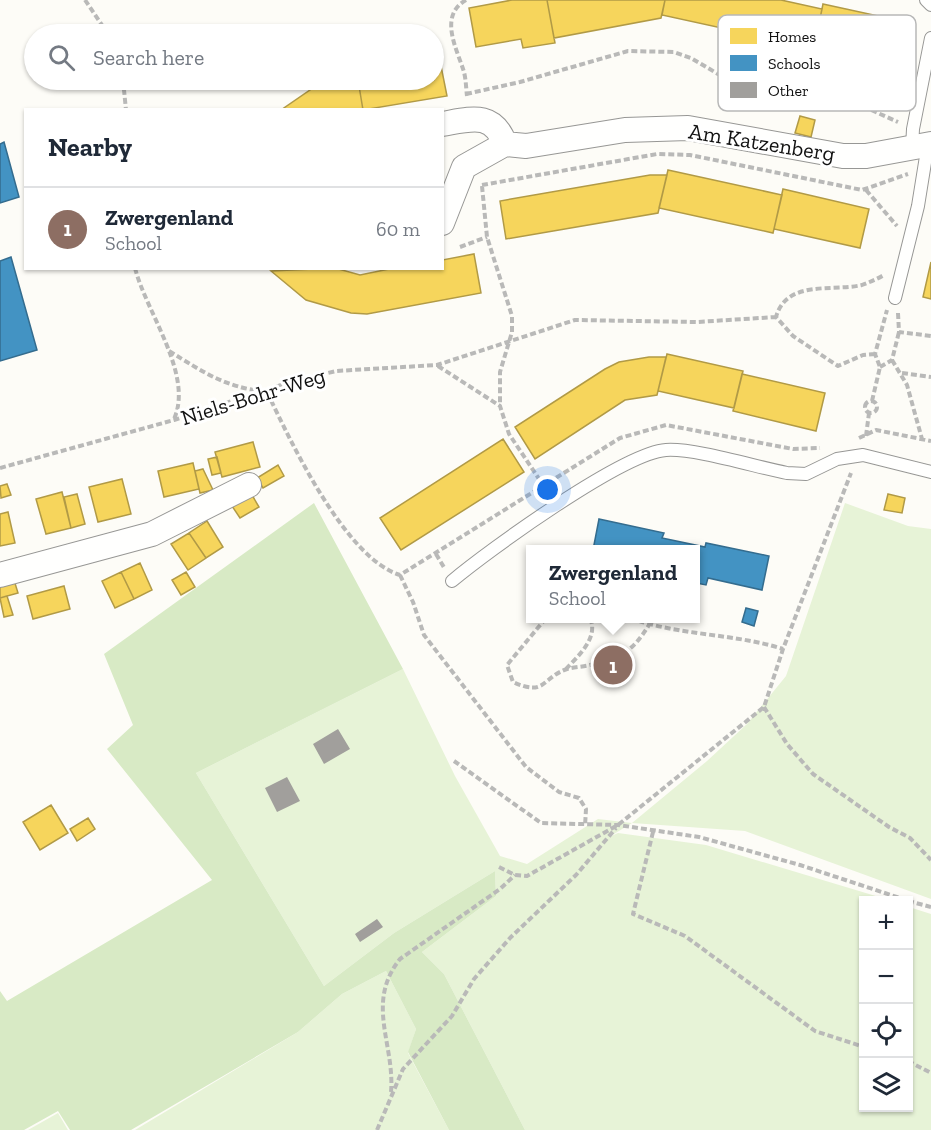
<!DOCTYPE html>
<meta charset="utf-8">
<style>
:root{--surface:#fff;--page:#f6f6f7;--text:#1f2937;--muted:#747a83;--line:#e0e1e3;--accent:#646362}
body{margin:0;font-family:"Zilla Slab",serif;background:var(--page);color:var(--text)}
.controls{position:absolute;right:18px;bottom:18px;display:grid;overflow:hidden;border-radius:0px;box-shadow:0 2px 4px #0004}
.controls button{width:54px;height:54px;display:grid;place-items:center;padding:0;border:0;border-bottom:2px solid var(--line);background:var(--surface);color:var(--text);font:30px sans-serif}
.you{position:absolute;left:548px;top:490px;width:21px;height:21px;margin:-15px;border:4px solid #fff;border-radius:50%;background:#1a73e8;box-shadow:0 0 0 9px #1a73e833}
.badge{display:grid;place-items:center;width:39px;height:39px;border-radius:50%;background:var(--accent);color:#fff;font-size:20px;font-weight:700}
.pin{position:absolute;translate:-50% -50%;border:3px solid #fff;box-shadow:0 2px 6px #0006}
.popup{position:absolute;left:526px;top:545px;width:174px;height:78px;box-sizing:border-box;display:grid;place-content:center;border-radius:0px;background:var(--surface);filter:drop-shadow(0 2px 4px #0005);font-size:20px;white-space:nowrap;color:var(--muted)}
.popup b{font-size:22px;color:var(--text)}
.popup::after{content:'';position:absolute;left:50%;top:100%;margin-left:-12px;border:12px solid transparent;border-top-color:var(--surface)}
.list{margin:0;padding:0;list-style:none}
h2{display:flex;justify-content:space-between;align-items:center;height:78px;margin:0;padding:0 24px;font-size:26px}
h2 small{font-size:20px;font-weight:400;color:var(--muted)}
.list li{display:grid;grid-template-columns:39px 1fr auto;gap:18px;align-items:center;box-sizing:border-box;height:84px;padding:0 24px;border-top:2px solid var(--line)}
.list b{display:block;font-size:22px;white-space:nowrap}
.list p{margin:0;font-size:20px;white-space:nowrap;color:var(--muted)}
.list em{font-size:20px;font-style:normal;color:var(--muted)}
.icon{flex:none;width:33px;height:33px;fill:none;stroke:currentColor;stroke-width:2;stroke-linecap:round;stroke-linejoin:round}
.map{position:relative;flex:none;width:931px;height:1130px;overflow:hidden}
.search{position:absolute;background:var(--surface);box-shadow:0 2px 4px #0004;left:24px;top:24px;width:420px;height:66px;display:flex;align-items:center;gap:15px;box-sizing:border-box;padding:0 21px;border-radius:33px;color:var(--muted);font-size:22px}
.panel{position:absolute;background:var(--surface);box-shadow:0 2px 4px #0004;left:24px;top:108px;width:420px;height:162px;border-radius:0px}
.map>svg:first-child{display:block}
</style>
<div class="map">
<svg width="931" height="1130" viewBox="0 0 931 1130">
<rect width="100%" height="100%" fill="#fdfcf7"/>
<path fill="#e7f3d7" d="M 845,503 L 908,526 L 931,529 L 931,899 L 745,831 L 632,823 L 609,837 L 618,833 L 706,845 L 889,900 L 864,900 L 864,1108 L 908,1108 L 909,907 L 931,914 L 931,1130 L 525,1130 L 444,974 L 422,952 L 496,896 L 495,871 L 394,933 L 324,986 L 196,773 L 403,669 L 455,776 L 500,856 L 527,864 L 598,819 L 632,823 L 707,761 L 747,724 L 786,676 Z
M 386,971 L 416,1029 L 408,1053 L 449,1130 L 135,1130 L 298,1032 L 342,994 Z
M 58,1113 L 68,1130 L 28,1130 Z"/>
<path fill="#d8eac5" d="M 314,503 L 403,669 L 196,773 L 324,986 L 394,933 L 495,871 L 496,896 L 422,952 L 444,974 L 525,1130 L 449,1130 L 408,1052 L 416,1029 L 386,971 L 342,994 L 298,1032 L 131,1130 L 70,1130 L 58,1111 L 24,1130 L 0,1130 L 0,991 L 7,1001 L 212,880 L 107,749 L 133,725 L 104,654 Z"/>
<path fill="#f6d55c" stroke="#b19a46" stroke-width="1.5" d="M 512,0 L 547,0 L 555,43 L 523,48 L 521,39 L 476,47 L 469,8 Z
M 547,0 L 665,0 L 661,18 L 554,38 Z
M 665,0 L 781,0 L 822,9 L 814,48 L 662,15 Z
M 823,4 L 906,22 L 898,61 L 815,43 Z
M 439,56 L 447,96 L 363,110 L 358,80 L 434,80 L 434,58 Z
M 339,80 L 358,80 L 363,110 L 281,110 L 313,88 Z
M 800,116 L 815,120 L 811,137 L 795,133 Z
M 668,170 L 782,195 L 773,233 L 659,208 Z
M 650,175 L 667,175 L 658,213 L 506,239 L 500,201 Z
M 783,189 L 869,209 L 860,248 L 774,229 Z
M 474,254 L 481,293 L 367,314 L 351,313 L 306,300 L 271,271 L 335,268 L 360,275 L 394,268 L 442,268 L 442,260 Z
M 931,262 L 931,299 L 923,297 Z
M 667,354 L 743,371 L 734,408 L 658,391 Z
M 649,357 L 666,357 L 657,395 L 625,400 L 535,459 L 515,427 L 605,369 L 619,362 Z
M 742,374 L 825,393 L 816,431 L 733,411 Z
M 503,439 L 524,472 L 401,550 L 380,518 Z
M 253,442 L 260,467 L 222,477 L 215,452 Z
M 217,457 L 221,473 L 212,475 L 208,459 Z
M 193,463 L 199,489 L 164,497 L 158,471 Z
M 278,465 L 284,476 L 263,488 L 257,478 Z
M 203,469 L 213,490 L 200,493 L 195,471 Z
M 122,479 L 131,514 L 98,522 L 89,487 Z
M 7,484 L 11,495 L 1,498 L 0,486 Z
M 62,492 L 71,528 L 46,534 L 36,499 Z
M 77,494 L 85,524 L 71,528 L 64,497 Z
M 888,494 L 905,498 L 902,513 L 884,510 Z
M 252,495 L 259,507 L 240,518 L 232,506 Z
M 8,512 L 15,543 L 0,546 L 0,514 Z
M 207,521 L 223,547 L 206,558 L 189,533 Z
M 189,533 L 206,558 L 188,570 L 171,544 Z
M 140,563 L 152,590 L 134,599 L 121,572 Z
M 121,572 L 134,599 L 115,608 L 102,581 Z
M 186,572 L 195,587 L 181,595 L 172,580 Z
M 14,580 L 18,593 L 0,598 L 0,585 Z
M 64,586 L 70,609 L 33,619 L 27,596 Z
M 7,596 L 13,615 L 4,617 L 0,598 Z
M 51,805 L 68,833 L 40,850 L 23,822 Z
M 88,818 L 95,829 L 77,841 L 70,829 Z"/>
<path fill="#4393c3" stroke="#346c8e" stroke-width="1.5" d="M 4,142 L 19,197 L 0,203 L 0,144 Z
M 11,257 L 37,350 L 0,361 L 0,261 Z
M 599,519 L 664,533 L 662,538 L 705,547 L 706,543 L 769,556 L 762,590 L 708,578 L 706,585 L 696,583 L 696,550 L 593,550 Z
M 746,608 L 758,611 L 754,626 L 742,622 Z"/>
<path fill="#a19f9c" d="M 338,729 L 350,749 L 324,764 L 313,744 Z
M 287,777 L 300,801 L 277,812 L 265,788 Z
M 377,919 L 383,927 L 360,942 L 355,934 Z"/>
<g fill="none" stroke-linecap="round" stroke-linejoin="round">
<g stroke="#979795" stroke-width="14">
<path id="lane" d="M 926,0 L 931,5
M 912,148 L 913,129 L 931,38
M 895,298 L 918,206 L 928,144
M 452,581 C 489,550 623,453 666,450 C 694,448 756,467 787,473 L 806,474 L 837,459 L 863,455 L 931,472"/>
</g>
<g stroke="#979795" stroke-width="26">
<path id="street" d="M 442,124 C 471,119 493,111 505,144
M 442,223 L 464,167 L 505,144 L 526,146 L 625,130 L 688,128 L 843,156 L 866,156 L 931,144
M 0,575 L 152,534 L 249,485"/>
</g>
<path stroke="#b9b9b8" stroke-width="4" stroke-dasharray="6 3" stroke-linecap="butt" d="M 85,0 L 108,34
M 466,0 C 438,16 457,49 464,72 C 466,80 466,88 467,96
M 123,80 L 126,110
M 466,94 L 520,82 L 628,51 L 674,52 L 691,58 L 718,74 L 783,76 L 813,84 L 898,122
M 482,185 L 657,154 L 690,155 L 862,190 L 908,174
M 482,186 L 487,237 L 512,316 L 512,332 L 500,372 L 500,406
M 866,190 L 897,226
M 460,247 L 487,237
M 135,268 C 146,312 194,375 174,419
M 898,313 L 899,332 L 931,336
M 169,351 C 205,373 224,387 267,392 C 291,442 345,558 400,575 L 620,438 L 666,425 L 793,449 L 820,448
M 875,354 L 863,355 L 838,366 L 793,336 L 776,317 C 787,279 832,292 862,285 C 870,282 877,279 884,275
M 892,360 L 907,385 L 922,439
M 438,366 L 500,406 L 509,434 L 549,494
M 880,367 L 892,360 L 899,332
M 902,373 L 931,377
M865 407a6 6 0 1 1 12 0a6 6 0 1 1-12 0Z
M 872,401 L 880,367 L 875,354 L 887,310
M 866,436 L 869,413
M 859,438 L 876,430 L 931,441
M 0,468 L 174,420 L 287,383 L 336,371 L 437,365 L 575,320 L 697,322 L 776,317
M 436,554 L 445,569
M 400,575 L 413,602 L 424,635 L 526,767 L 559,792 L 579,798 L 586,809 L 585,826
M 546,618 L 507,665 L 513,682 C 546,697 541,678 567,669 C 574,667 582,667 590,665 C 621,658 632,652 649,625
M 630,618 C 680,636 733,633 783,649
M 566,669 C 578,656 599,638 590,618
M 764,707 L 787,744 L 813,774 L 889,827 L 910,838 L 931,860
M 454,761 L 541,823 L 618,825 L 699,837 L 800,865 L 906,900
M 653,832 L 633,914 L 685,936 L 815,1031 L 864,1047
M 499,867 L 515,875 L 527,876 L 618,825 L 764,707 L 783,649 L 851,473
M 908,901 L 931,907
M 908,1061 L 931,1073
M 391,1092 C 395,1044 365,1003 400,959 L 500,889 L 515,875
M 377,1130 L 403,1069 L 452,1016 L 474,979 L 510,938 L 576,875 L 616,828"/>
<use href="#lane" stroke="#fffffe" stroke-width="12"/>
<use href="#street" stroke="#fffffe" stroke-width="24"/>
</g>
<g text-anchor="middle" stroke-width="6" stroke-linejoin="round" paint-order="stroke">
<g font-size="22" fill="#111" stroke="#fff">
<text transform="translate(762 142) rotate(9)" y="8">Am Katzenberg</text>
<text transform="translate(253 396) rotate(-17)" y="8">Niels-Bohr-Weg</text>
</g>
</g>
<rect x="718" y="15" width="198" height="96" rx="9" fill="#fff" stroke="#b8b8b8" stroke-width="1.5"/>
<rect x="730" y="28" width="27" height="16" fill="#f6d55c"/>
<rect x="730" y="55" width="27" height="16" fill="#4393c3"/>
<rect x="730" y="82" width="27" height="16" fill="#a19f9c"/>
<g font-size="16" fill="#111">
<text x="768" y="42">Homes</text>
<text x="768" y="69">Schools</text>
<text x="768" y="96">Other</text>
</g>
</svg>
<div class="controls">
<button>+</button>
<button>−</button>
<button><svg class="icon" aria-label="locate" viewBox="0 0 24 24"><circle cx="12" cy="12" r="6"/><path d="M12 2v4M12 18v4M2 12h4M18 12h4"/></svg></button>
<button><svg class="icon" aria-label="layers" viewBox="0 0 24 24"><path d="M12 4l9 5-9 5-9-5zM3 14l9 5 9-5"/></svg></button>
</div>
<div class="you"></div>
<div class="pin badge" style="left:613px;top:665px;background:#8d6e63">1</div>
<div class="popup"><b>Zwergenland</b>School</div>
<div class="search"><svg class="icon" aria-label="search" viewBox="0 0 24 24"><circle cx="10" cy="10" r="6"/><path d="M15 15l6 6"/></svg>Search here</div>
<section class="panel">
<h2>Nearby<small></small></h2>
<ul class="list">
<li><span class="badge" style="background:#8d6e63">1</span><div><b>Zwergenland</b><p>School</p></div><em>60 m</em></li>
</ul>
</section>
</div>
